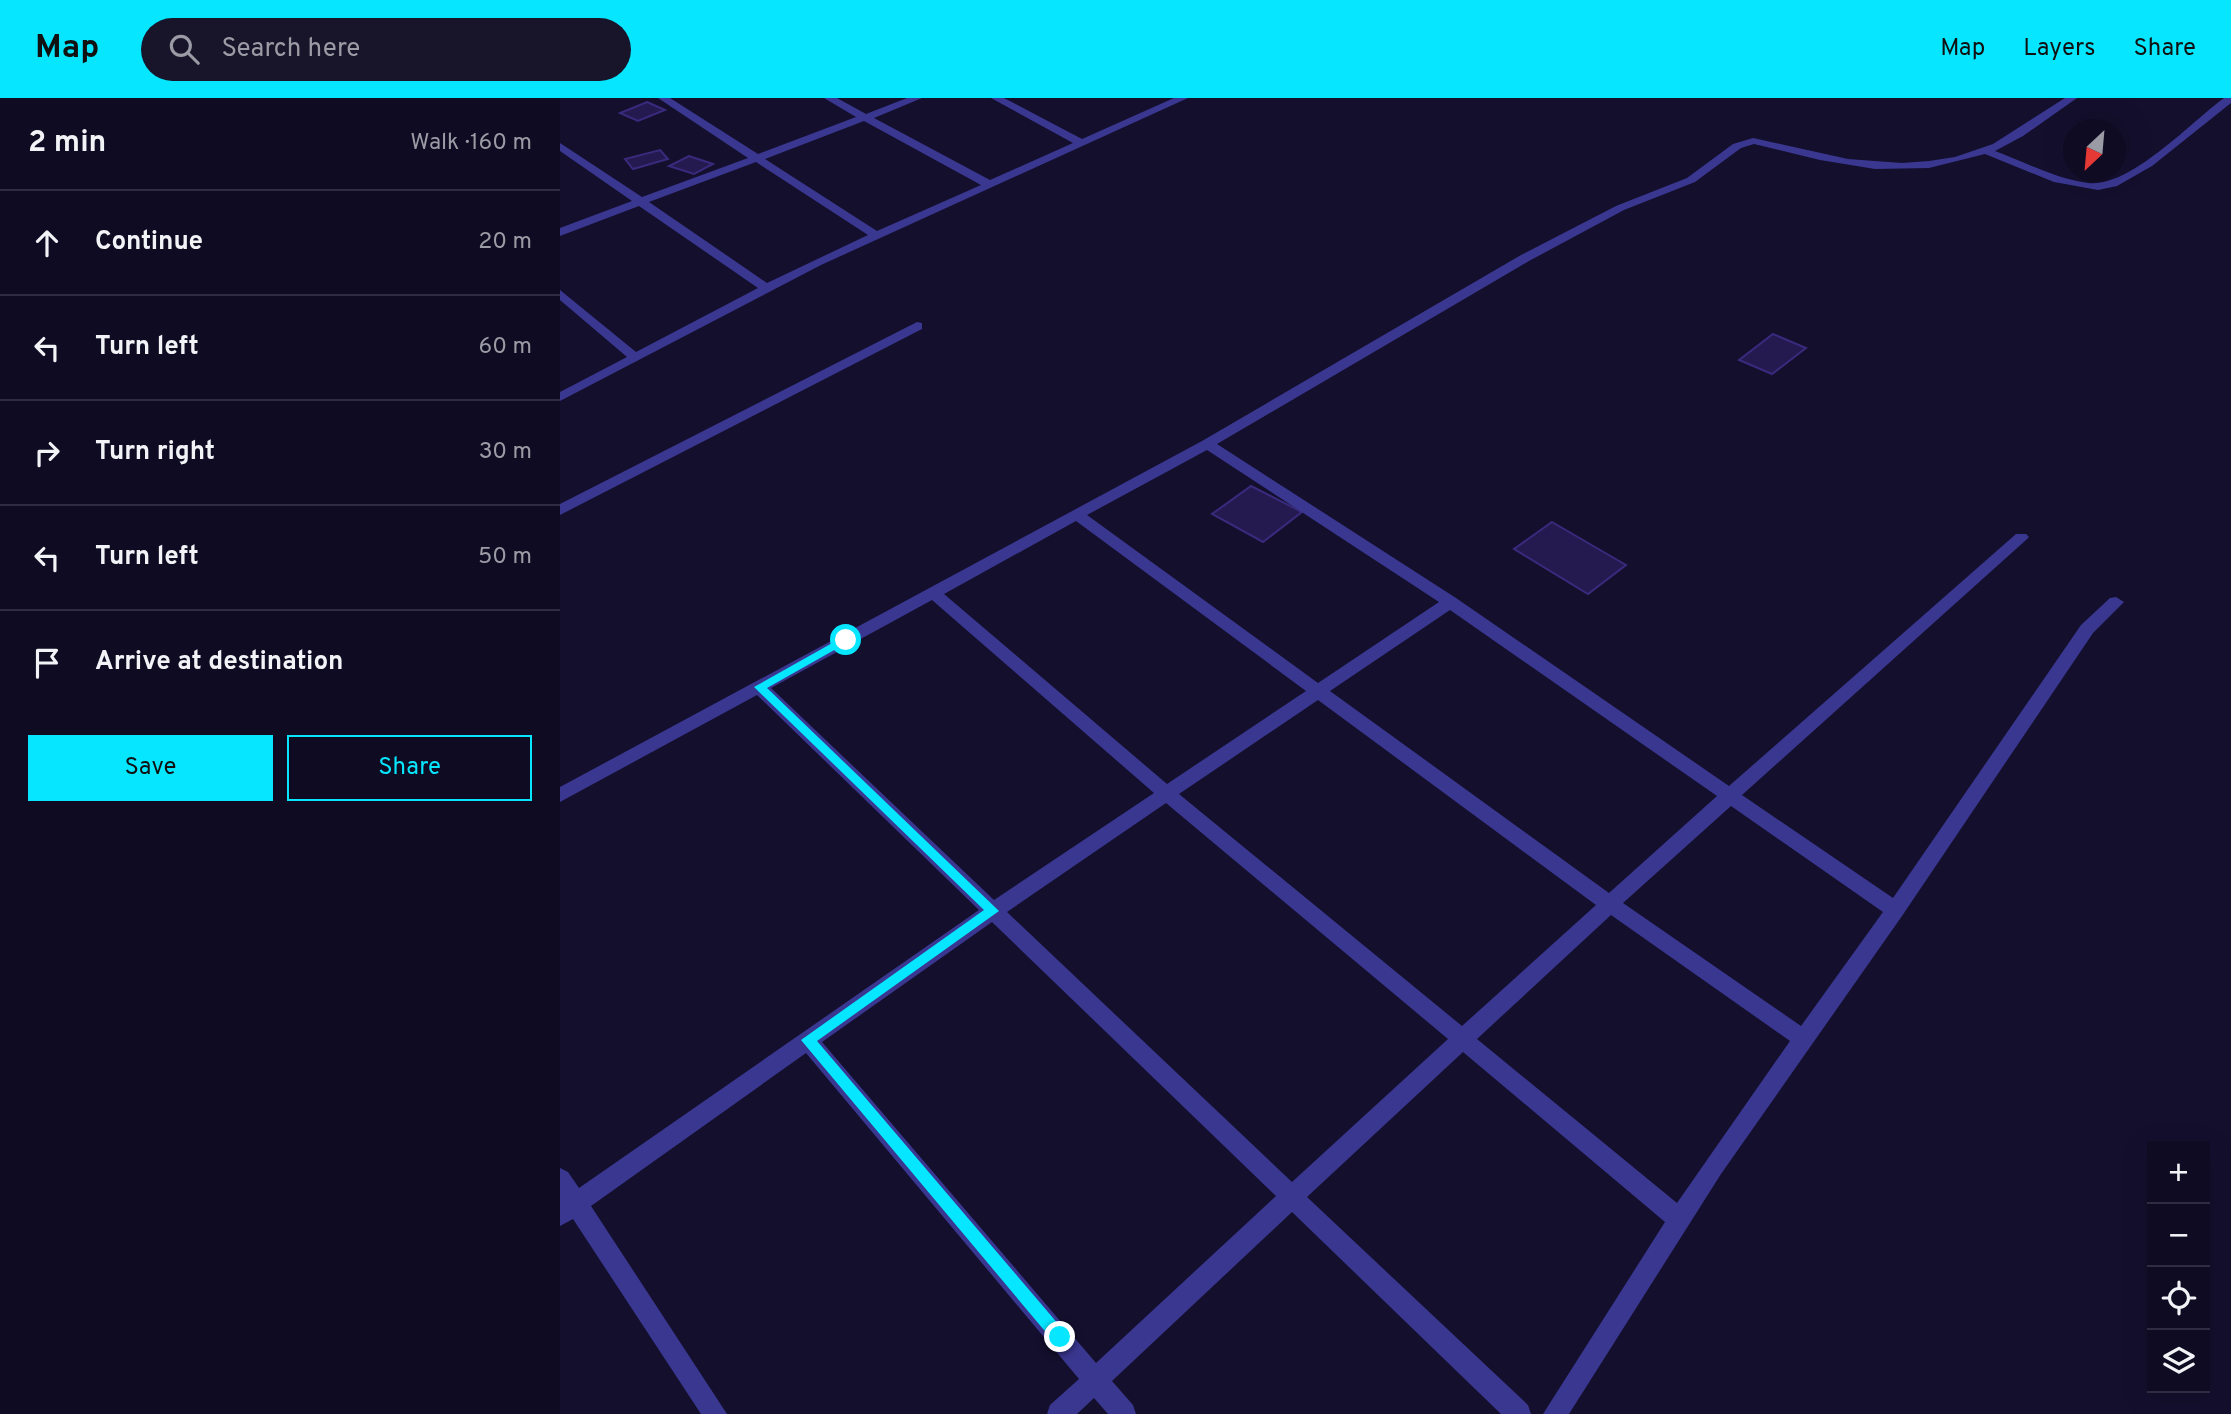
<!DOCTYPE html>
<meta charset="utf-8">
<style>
:root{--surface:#0f0b22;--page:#18142a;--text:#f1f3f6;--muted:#9b9ba5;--line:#2f2b40;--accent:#07e6ff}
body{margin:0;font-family:Overpass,sans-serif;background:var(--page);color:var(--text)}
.controls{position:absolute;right:21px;bottom:21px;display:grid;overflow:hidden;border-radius:0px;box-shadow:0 7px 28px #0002}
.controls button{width:63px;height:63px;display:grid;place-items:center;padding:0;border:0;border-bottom:2px solid var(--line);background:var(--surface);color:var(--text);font:35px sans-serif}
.compass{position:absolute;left:1503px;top:21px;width:63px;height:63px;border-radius:50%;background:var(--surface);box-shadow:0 7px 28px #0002;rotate:206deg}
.stop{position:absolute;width:21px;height:21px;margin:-16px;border:5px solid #07e6ff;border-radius:50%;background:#fff}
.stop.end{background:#07e6ff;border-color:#fff;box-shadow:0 2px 7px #0008}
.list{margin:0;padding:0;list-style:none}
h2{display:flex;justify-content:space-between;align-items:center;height:91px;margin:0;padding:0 28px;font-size:30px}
h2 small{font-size:23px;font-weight:400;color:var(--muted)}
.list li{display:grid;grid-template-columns:46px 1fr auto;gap:21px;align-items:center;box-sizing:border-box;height:105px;padding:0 28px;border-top:2px solid var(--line)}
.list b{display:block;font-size:26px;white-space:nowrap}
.list em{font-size:23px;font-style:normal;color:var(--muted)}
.actions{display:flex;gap:14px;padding:21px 28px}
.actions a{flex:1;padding:16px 0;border:2px solid var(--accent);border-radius:0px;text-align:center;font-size:24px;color:var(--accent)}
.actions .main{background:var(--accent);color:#111}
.icon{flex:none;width:38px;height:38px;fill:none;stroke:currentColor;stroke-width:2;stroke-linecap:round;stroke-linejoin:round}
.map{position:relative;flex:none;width:1671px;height:1316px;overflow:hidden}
header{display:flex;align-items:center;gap:42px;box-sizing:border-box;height:98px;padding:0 35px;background:var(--accent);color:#111}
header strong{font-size:33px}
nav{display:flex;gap:38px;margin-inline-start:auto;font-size:24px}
.search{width:490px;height:63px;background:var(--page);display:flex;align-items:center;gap:18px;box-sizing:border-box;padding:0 24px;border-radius:38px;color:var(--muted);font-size:26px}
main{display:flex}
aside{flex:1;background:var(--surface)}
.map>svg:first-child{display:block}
</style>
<header>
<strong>Map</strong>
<div class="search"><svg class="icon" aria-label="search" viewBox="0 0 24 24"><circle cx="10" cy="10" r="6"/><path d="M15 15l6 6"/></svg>Search here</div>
<nav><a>Map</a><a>Layers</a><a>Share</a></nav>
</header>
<main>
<aside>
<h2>2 min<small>Walk · 160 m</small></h2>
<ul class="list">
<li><svg class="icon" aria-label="ahead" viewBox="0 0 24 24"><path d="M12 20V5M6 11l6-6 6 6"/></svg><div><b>Continue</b></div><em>20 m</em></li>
<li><svg class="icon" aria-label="left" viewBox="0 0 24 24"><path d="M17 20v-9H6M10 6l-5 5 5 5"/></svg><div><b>Turn left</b></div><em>60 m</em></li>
<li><svg class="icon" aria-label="right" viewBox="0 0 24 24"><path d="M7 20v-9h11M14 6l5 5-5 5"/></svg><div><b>Turn right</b></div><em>30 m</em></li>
<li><svg class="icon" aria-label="left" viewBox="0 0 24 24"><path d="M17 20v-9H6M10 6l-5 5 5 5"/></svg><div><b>Turn left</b></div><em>50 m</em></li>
<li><svg class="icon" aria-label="arrive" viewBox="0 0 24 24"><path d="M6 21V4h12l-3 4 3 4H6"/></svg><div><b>Arrive at destination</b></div></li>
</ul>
<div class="actions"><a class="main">Save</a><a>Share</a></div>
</aside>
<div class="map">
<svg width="1671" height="1316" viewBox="0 0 1671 1316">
<rect width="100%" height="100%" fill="#140f2d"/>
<path fill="#251a50" stroke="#3a2a7d" stroke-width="2" d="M 87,4 L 105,12 L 78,23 L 60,15 Z
M 100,52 L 108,61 L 73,71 L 65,61 Z
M 129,58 L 153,66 L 134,76 L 109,68 Z
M 1213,236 L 1246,250 L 1212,276 L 1179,262 Z
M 691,388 L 742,414 L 703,444 L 652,416 Z
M 992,424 L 1066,467 L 1028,496 L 954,451 Z"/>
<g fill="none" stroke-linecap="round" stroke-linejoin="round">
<path fill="#3a3790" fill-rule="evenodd" d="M 98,0 L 110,0 L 198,56 L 296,19 L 264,0 L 277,0 L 306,16 L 347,0 L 362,0 L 314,20 L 430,82 L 513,45 L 431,0 L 444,0 L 522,41 L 614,0 L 628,0 L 261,167 L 0,303 L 0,294 L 67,259 L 0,202 L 0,192 L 76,254 L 198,190 L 79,108 L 0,138 L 0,130 L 72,103 L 0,53 L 0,45 L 82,99 L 188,60 ZM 304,23 L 421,87 L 317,133 L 205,61 ZM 196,64 L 308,137 L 207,185 L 89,104 Z
M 1505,0 L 1517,0 L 1463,38 L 1435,53 C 1465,64 1496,81 1528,85 C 1570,90 1631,24 1664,0 L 1671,0 L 1671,5 L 1592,68 L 1557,88 L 1538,92 L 1494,84 L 1425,56 L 1369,70 L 1315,71 L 1260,62 L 1194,46 L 1181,50 L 1135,84 L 1064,112 L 969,163 L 657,346 L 896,500 L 1169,688 L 1456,436 L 1466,436 L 1469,439 L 1466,442 L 1182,697 L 1333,800 L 1521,527 L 1550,500 L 1556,499 L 1564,504 L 1533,535 L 1342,818 L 1161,1076 L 1009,1316 L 983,1316 L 1105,1124 L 903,954 L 747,1099 L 968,1307 L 971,1316 L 941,1316 L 732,1114 L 552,1283 L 573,1307 L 576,1316 L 548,1316 L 534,1300 L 517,1316 L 487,1316 L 490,1307 L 519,1281 L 246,955 L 31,1108 L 167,1316 L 141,1316 L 13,1121 L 0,1128 L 0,1070 L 8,1074 L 19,1090 L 419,812 L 197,597 L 0,704 L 0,689 L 642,343 L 961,157 L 1056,108 L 1127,80 L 1173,46 L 1193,40 L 1288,61 L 1342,65 L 1369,63 L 1395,59 L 1433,46 ZM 647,352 L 879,504 L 758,585 L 527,417 ZM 516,423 L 746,593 L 607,686 L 384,496 ZM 372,502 L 594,695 L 434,802 L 211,590 ZM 890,512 L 1157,698 L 1049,795 L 770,593 ZM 758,602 L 1036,807 L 902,928 L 619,696 ZM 606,705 L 888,941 L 732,1084 L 447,814 ZM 1171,708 L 1323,814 L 1241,928 L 1063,805 ZM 1051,817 L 1230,943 L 1117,1105 L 917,941 ZM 432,824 L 716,1098 L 536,1265 L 262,944 Z
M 357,224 L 362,225 L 362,231 L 0,417 L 0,406 Z"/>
</g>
<path fill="#07e6ff" d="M 283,539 L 292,542 L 207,590 L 439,813 L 257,943 L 505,1234 L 505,1244 L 500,1247 L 494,1244 L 241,942 L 424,812 L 194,589 Z"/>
</svg>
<div class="controls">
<button>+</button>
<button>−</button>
<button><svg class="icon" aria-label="locate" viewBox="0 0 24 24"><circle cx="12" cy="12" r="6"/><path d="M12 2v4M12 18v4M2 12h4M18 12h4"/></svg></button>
<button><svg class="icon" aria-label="layers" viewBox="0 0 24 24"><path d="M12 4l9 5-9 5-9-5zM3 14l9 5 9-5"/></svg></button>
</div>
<svg class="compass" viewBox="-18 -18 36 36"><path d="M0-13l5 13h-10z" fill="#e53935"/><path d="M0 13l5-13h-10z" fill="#9b9ba5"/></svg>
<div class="stop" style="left:286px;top:542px"></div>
<div class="stop end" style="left:500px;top:1239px"></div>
</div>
</main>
